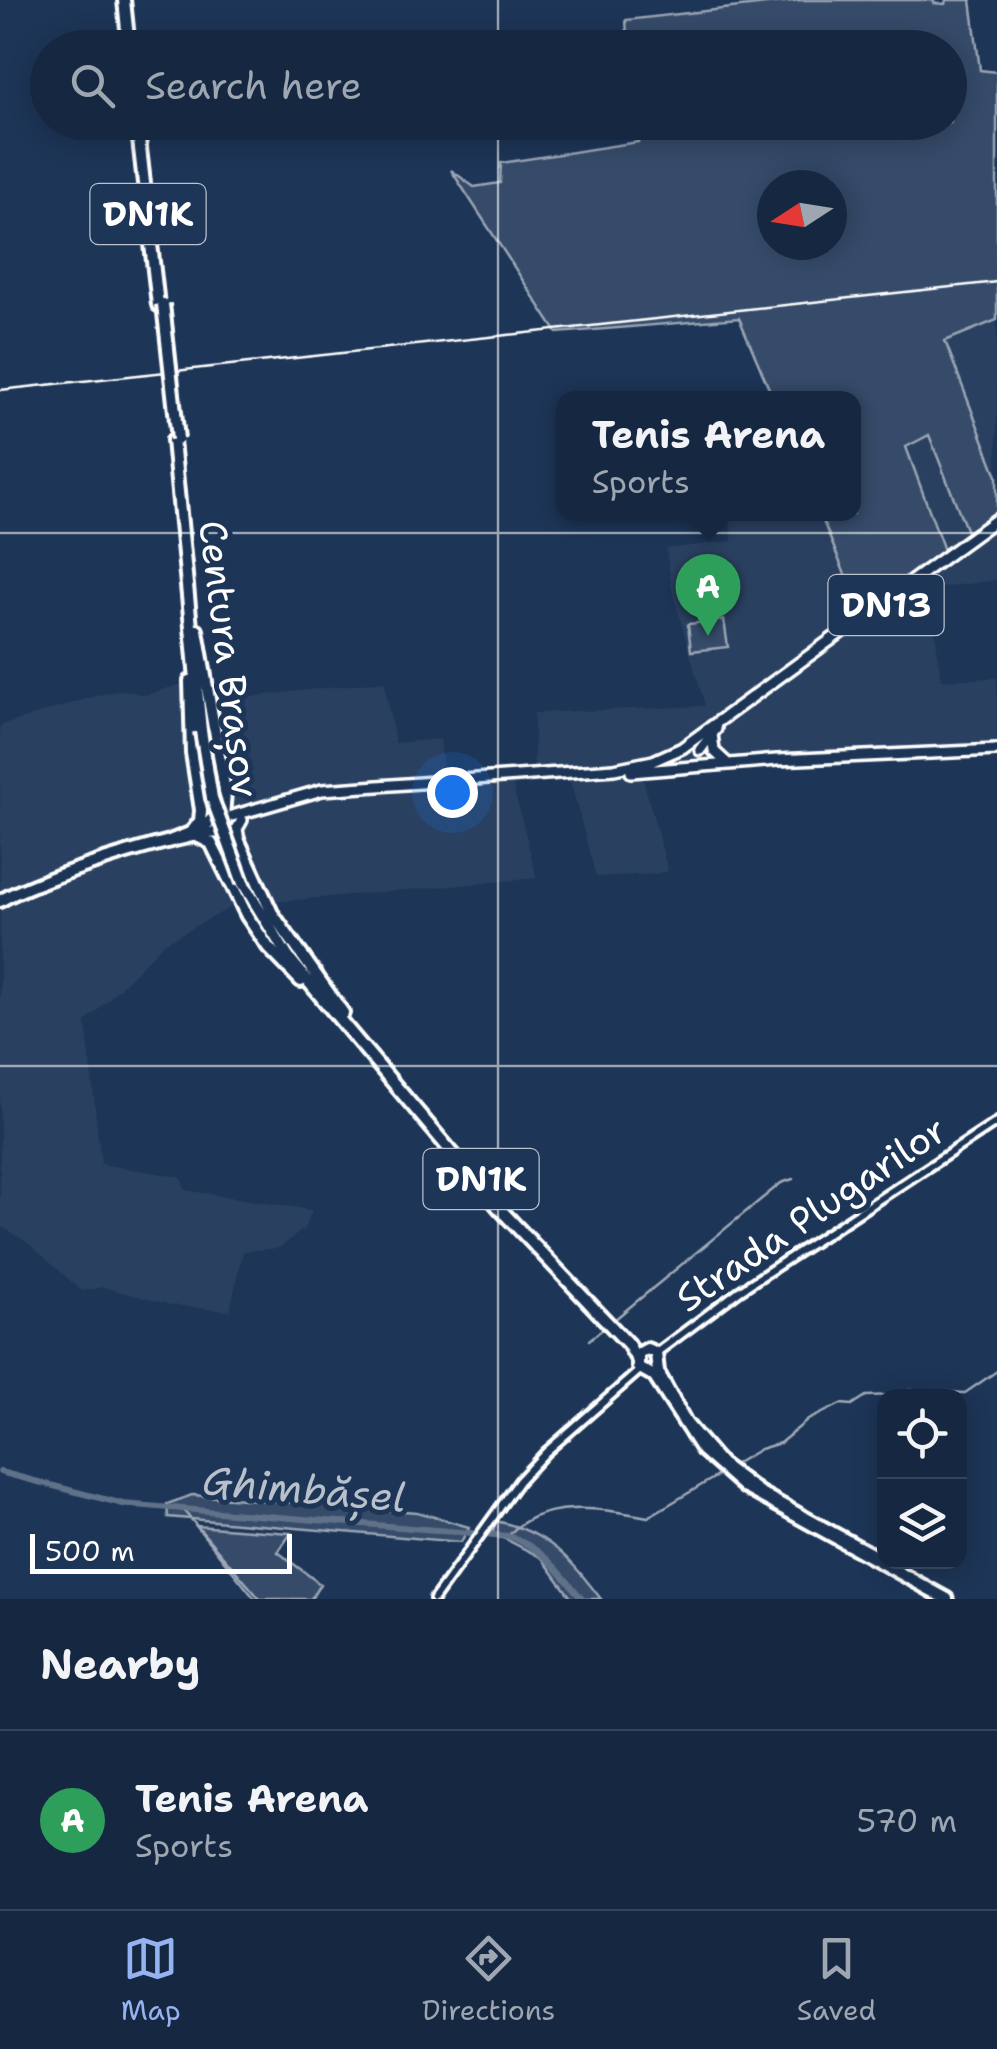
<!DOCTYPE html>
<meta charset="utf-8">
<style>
:root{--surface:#162841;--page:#1f3048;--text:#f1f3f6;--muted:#9ea6b1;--line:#35445a;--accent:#95b2f1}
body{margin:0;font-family:"Shantell Sans",sans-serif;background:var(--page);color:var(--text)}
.controls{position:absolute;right:30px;bottom:30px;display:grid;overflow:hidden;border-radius:20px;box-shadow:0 5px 25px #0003}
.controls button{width:90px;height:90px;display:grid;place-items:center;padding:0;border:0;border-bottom:2px solid var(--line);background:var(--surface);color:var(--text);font:50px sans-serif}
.compass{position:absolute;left:757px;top:170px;width:90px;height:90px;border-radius:50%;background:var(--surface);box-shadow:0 5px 25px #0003;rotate:258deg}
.scale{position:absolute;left:30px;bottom:25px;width:262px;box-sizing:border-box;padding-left:10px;border:5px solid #fff;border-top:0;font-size:28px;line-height:35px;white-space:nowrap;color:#fff;-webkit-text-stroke:8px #1d3557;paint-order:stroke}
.you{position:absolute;left:452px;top:792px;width:35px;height:35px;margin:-25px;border:8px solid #fff;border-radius:50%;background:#1a73e8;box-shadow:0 0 0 15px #1a73e833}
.badge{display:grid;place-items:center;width:65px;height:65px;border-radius:50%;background:var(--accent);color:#fff;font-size:32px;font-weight:700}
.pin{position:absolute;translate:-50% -82px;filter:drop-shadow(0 2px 5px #0008)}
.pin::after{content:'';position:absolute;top:52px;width:35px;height:30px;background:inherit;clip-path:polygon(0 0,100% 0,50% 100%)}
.popup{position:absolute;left:556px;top:391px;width:305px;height:130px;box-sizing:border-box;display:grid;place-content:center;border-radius:20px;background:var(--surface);filter:drop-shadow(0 2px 8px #0005);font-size:32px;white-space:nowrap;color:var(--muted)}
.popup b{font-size:38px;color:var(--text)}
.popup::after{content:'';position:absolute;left:50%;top:100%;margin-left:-20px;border:20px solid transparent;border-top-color:var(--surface)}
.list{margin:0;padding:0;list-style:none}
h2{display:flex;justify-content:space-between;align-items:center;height:130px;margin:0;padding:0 40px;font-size:42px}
h2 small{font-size:32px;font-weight:400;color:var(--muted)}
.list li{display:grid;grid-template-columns:65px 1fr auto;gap:30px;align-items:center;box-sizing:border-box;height:180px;padding:0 40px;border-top:2px solid var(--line)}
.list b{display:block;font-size:38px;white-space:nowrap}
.list p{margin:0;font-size:32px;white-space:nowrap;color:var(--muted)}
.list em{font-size:32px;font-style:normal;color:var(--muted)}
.icon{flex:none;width:55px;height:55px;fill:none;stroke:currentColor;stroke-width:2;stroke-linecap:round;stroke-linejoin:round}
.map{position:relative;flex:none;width:997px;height:1599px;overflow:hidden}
.search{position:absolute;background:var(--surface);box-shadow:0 5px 25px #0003;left:30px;right:30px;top:30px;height:110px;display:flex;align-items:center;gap:25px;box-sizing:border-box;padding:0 35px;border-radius:55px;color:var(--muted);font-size:38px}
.sheet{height:310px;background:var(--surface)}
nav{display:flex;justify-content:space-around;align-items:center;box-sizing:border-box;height:140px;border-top:2px solid var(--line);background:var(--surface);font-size:28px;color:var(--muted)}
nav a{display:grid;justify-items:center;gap:5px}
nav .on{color:var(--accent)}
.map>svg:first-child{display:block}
</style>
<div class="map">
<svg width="997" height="1599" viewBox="0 0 997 1599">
<rect width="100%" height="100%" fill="#1d3557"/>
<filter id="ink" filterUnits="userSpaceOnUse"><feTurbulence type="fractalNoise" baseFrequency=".01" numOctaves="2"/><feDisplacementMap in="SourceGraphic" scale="20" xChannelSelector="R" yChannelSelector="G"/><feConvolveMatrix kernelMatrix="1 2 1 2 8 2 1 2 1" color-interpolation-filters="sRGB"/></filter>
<g filter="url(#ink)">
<path fill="#2a4161" d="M 997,320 L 997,476 L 945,340 Z
M 929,434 L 968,533 L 997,514 L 997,580 L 930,589 L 941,680 L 997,678 L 997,746 L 642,775 L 668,871 L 655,874 L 596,877 L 570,780 L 513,786 L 537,878 L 273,902 L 243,841 L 245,812 L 236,810 L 230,800 L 217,729 L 242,722 L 241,698 L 384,681 L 395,743 L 440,739 L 444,779 L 534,772 L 534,713 L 705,706 L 672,590 L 666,549 L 732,541 L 729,514 L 853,514 L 907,451 L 905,448 Z
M 186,683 L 183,740 L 192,824 L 199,844 L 208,850 L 232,907 L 164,943 L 86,1022 L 101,1164 L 181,1177 L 185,1190 L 312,1210 L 304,1229 L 279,1248 L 243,1251 L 230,1311 L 171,1305 L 103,1287 L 82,1291 L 27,1242 L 0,1226 L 0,726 L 102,694 L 122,690 L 145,695 Z"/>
<path fill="#364b69" stroke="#9aa5b4" stroke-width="2.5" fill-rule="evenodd" d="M 801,0 L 934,0 L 934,3 L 945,4 L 946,0 L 971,0 L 980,70 L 997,72 L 997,320 L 945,341 L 997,476 L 997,514 L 968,534 L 929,435 L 906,447 L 945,553 L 861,613 L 820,514 L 853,514 L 853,398 L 773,398 L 739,318 L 557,333 L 451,170 L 474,187 L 500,183 L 501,163 L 638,142 L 636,123 L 950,122 L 950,48 L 628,47 L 626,20 ZM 772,185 L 832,185 L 832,245 L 772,245 Z
M 724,620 L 728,647 L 691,651 L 688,624 Z
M 192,1495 L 417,1512 L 469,1527 L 461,1542 L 168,1517 L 167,1504 Z
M 496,1521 C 549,1532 570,1559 601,1599 L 572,1599 L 542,1558 L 503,1538 L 492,1536 Z
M 196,1526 L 291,1533 L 278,1552 L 320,1584 L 311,1599 L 255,1599 Z"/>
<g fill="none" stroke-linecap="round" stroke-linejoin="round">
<path stroke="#a0aab8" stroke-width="2.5" d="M 614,1320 L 781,1183 L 793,1179
M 589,1340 L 604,1328
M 733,1465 L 760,1449 L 780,1443 L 808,1420 L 841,1404 L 852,1405 L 866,1396 L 896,1395 L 911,1390 L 965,1393 L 997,1371
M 183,1510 L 260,1599
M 348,1524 L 354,1520
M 508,1536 C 541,1497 604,1509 648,1517 L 717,1476"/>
<path stroke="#617289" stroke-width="6" d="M 0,1472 L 123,1504 L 508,1536 C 542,1547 560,1572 582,1599"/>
<g stroke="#fff" stroke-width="14">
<path id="minor" d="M 656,1353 L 739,1291 L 997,1122
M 434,1599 L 519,1481 L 546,1452 L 640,1370"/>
</g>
<g stroke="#fff" stroke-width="16">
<path id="major" d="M 712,733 L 714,751 L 728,764
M 700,750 L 716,729
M 631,772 L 777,760 L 997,750
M 225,818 L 322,790 L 614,769 L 653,761 L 682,748 L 997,519
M 239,841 L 237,829 L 242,820"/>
</g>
<g stroke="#fff" stroke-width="18">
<path id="highway" d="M 124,0 L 129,48
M 137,122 L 158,305
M 173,440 L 201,731
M 197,630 L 225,791 L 223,817
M 190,681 L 192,753 L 201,810 L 200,821 L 193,830
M 226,828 L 239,841 L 272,913 L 343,1013
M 197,836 L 211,843 L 247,916 L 268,947 L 301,981
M 243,883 L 288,957 L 351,1033 L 499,1208 L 628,1344 L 636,1358
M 0,901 C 33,880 183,832 222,832 L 226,821 L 215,816 L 203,828 L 167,842
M 884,1561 L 760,1493 L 721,1464 L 686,1423 L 658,1372 L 656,1353 L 647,1349 L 638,1354 L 638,1367 L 654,1376 L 702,1450 L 744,1487 L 947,1599"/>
</g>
<use href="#minor" stroke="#1d3557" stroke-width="6"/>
<use href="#major" stroke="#1d3557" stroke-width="9"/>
<use href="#highway" stroke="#1d3557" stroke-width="10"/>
<path stroke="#fff" stroke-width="2.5" d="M 0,390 L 997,282"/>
<g stroke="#fff" stroke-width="18" stroke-linecap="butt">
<path id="highway-bridge" d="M 163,304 L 178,439
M 201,731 L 212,798 L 243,883"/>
</g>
<use href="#highway-bridge" stroke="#1d3557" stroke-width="10"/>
</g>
</g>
<path fill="none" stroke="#fff" stroke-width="2.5" stroke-opacity="0.55" d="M 498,0 L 498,48M 498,122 L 498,1599M 0,533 L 997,533M 0,1066 L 997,1066"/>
<g text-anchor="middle" stroke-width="10" stroke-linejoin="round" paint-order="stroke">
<g fill="#1d3557" stroke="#bbc2cd" stroke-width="2.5">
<rect x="90.5" y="184" width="115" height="60" rx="8"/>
<rect x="828.5" y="575" width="115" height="60" rx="8"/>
<rect x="423.5" y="1149" width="115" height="60" rx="8"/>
</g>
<g font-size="35" font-weight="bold" fill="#fff">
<text x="148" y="226">DN1K</text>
<text x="886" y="617">DN13</text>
<text x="481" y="1191">DN1K</text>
</g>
<g font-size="38" fill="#fff" stroke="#1d3557">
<text transform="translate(229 659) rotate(83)" y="13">Centura Brașov</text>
<text transform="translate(811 1214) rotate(-34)" y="13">Strada Plugarilor</text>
</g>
<g font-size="40" font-style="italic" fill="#b8c0ca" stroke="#1d3557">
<text transform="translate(304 1489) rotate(5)" y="14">Ghimbășel</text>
</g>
</g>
</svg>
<div class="controls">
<button><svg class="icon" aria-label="locate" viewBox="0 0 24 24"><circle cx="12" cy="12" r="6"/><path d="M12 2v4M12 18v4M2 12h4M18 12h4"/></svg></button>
<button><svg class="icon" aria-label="layers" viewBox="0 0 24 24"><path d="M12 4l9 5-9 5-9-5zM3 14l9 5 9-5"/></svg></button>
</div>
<svg class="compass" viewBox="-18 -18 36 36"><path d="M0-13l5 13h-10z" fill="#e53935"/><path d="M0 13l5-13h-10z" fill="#9ea6b1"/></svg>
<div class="scale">500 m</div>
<div class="you"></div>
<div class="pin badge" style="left:708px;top:636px;background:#2e9e5b">A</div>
<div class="popup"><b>Tenis Arena</b>Sports</div>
<div class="search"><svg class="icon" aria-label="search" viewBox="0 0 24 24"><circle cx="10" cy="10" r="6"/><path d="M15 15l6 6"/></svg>Search here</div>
</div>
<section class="sheet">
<h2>Nearby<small></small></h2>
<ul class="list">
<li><span class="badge" style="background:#2e9e5b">A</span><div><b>Tenis Arena</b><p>Sports</p></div><em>570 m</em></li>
</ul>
</section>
<nav>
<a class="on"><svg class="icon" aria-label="map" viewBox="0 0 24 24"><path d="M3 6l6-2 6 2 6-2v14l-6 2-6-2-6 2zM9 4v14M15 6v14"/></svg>Map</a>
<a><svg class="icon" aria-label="directions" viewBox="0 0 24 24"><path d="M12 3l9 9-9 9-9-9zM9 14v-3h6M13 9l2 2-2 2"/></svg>Directions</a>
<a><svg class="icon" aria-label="saved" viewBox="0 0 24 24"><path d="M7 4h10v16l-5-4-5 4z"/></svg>Saved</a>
</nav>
